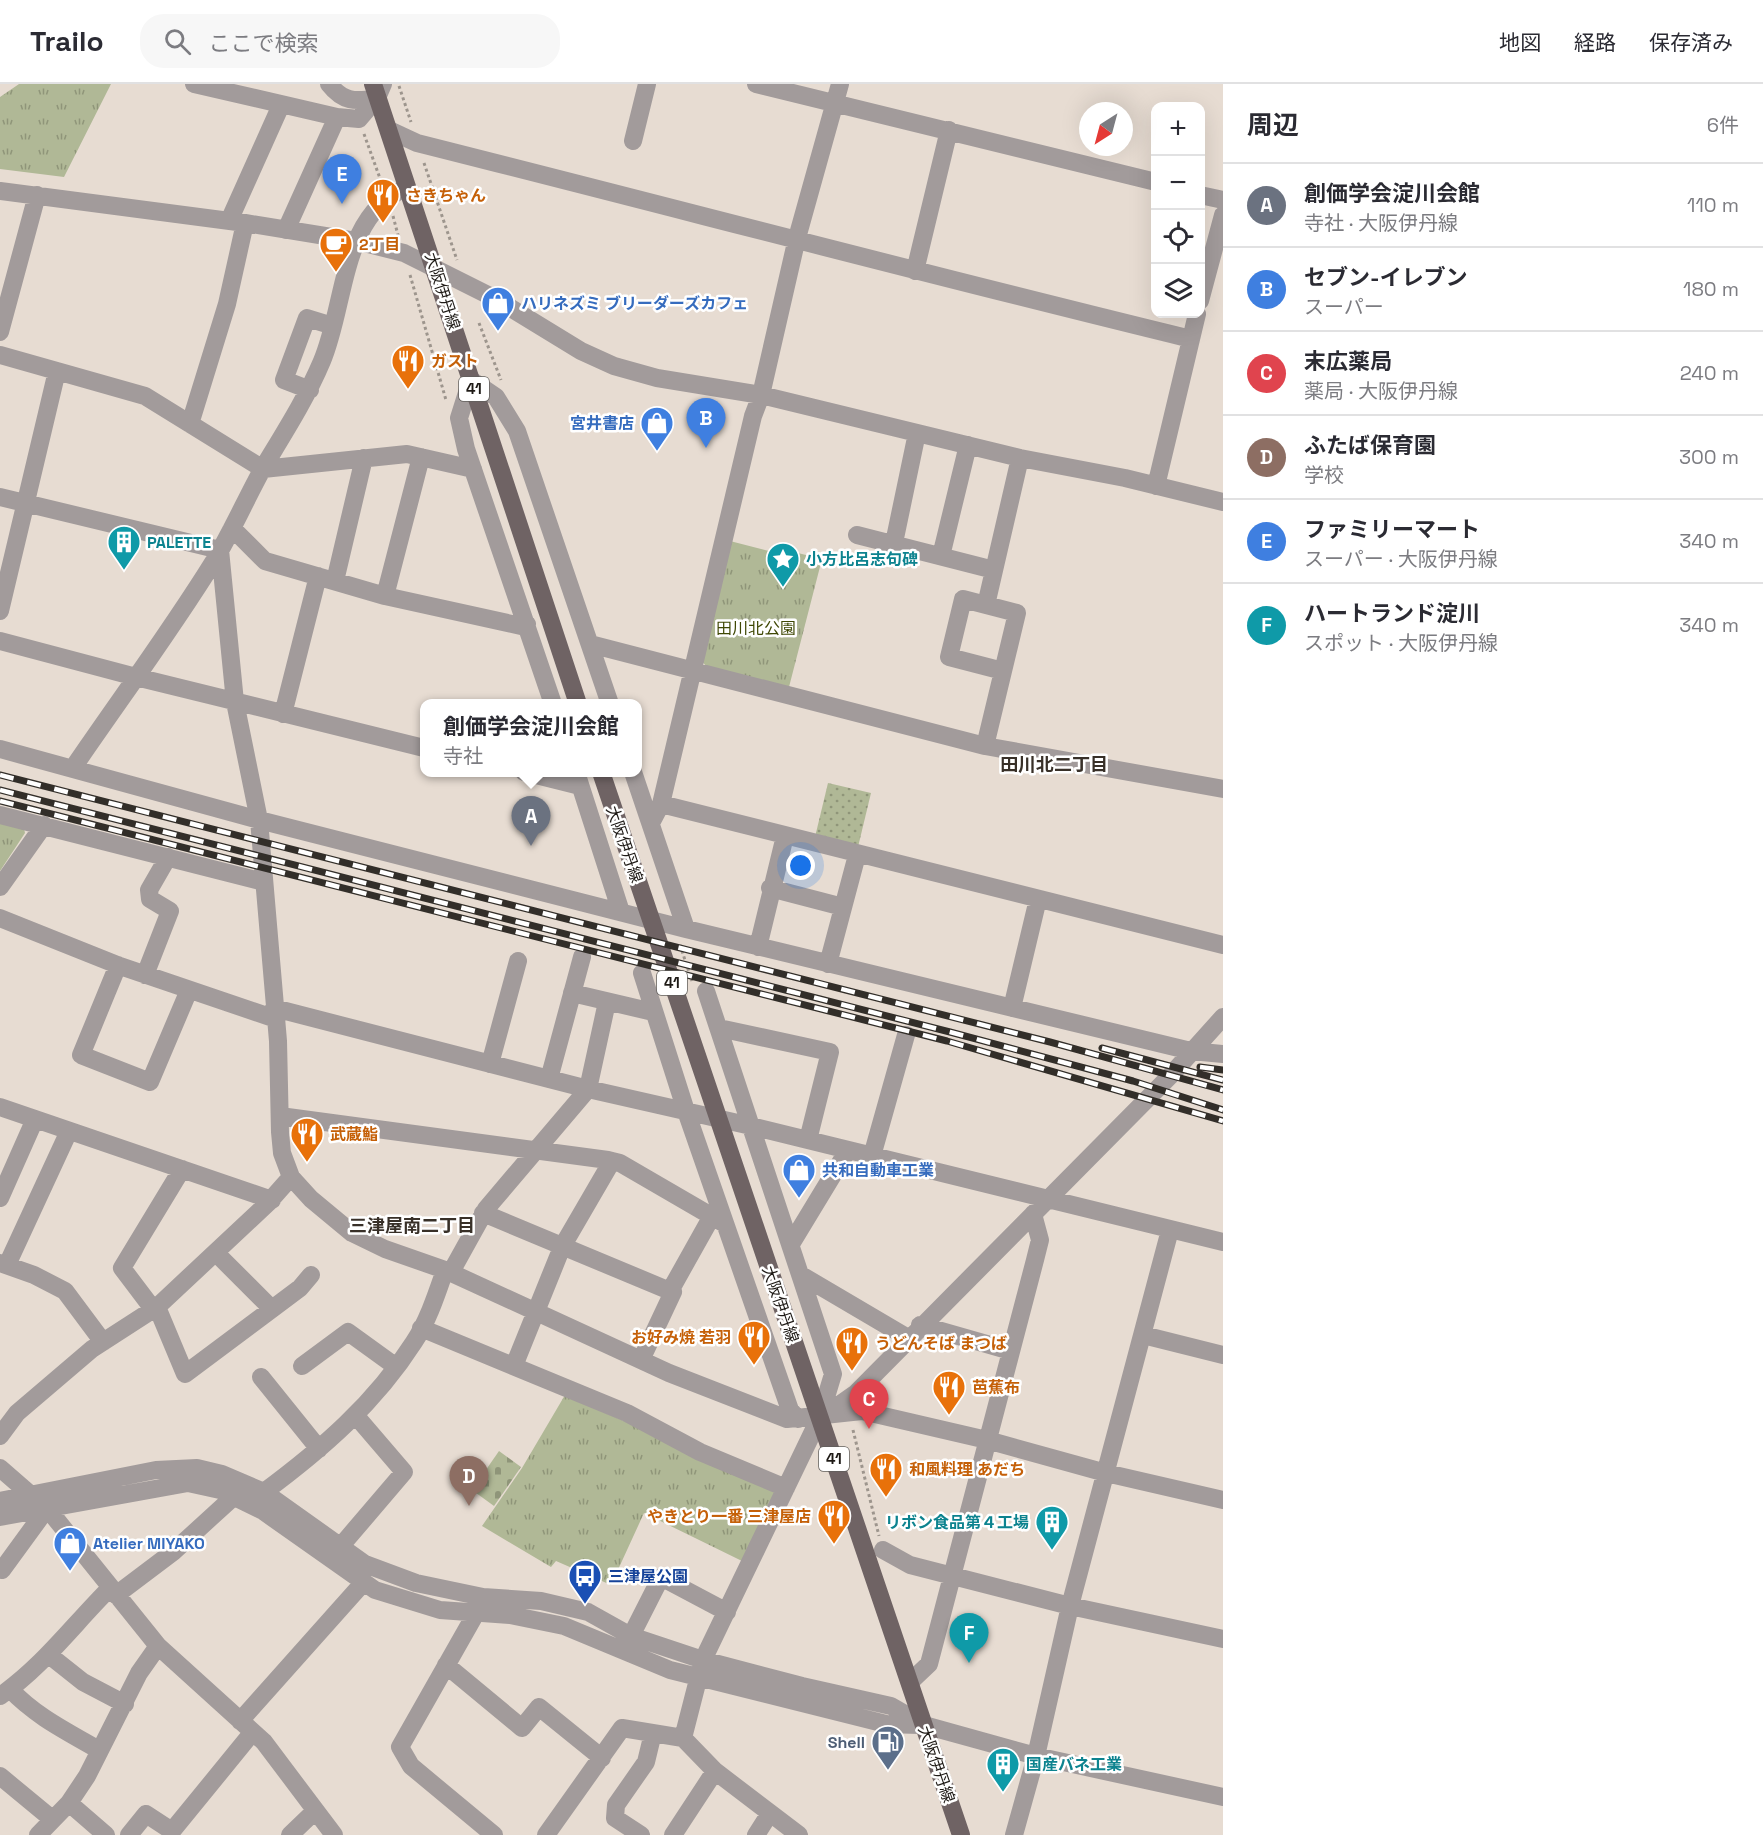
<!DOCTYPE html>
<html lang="ja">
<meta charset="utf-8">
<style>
:root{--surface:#fff;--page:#f7f7f7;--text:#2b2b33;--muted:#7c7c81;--line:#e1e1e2;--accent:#0b8043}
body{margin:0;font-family:"Space Grotesk","Noto Sans JP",sans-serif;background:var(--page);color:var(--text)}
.controls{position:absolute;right:18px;top:18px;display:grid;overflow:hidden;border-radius:12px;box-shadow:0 6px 24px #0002}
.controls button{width:54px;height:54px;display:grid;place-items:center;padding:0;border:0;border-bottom:2px solid var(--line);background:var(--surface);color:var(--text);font:30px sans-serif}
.compass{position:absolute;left:1079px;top:18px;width:54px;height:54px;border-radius:50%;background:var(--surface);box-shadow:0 6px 24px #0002;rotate:216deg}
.you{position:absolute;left:801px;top:782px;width:21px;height:21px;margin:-15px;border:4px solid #fff;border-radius:50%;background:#1a73e8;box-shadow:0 0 0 9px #1a73e833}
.badge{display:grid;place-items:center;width:39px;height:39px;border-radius:50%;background:var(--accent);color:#fff;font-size:20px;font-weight:700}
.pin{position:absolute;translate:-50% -50px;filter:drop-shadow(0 2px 3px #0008)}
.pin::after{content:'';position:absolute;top:32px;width:21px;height:18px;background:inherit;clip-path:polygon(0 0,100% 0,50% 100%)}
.popup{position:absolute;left:420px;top:615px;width:222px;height:78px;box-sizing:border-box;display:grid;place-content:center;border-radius:12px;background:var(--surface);filter:drop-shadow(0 2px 4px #0005);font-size:20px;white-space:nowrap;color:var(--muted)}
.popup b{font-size:22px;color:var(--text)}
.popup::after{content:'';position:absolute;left:50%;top:100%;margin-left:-12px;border:12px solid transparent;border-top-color:var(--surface)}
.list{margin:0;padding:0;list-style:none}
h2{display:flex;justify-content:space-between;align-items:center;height:78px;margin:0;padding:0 24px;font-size:26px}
h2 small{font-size:20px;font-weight:400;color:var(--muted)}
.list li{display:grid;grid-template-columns:39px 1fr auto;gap:18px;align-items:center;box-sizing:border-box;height:84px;padding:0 24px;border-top:2px solid var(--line)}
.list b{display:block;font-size:22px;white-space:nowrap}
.list p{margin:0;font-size:20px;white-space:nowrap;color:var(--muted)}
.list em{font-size:20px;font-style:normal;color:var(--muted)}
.icon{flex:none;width:33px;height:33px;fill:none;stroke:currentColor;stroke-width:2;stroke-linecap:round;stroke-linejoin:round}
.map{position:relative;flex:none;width:1223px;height:1751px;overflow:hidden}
header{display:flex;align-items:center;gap:36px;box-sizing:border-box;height:84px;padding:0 30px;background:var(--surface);border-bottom:2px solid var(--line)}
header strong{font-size:28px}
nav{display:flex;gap:33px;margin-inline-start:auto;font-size:21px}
.search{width:420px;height:54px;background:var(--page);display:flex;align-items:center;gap:15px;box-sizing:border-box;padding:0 21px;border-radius:24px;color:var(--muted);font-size:22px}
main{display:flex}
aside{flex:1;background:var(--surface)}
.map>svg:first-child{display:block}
</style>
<header>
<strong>Trailo</strong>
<div class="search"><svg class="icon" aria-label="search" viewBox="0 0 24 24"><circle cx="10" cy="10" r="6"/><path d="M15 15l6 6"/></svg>ここで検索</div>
<nav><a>地図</a><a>経路</a><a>保存済み</a></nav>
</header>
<main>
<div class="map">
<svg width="1223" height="1751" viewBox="0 0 1223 1751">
<defs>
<pattern id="grass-dots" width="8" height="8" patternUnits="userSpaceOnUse" patternTransform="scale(1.5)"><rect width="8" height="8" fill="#b0b896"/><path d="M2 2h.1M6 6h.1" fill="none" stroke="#8f9579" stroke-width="1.8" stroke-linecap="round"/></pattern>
<pattern id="cemetery-stones" width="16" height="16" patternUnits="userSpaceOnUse" patternTransform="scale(1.5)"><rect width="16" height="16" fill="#b0b896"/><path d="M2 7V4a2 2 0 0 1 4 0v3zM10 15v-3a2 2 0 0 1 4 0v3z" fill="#8f9579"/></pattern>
<pattern id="park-tufts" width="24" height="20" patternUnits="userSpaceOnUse" patternTransform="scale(1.5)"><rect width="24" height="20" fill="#b0b896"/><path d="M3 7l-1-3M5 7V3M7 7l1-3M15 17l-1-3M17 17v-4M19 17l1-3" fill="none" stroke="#8f9579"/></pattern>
</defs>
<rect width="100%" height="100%" fill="#e7dcd2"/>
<path fill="url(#grass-dots)" d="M 828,699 L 871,709 L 858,763 L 815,753 Z"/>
<path fill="url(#cemetery-stones)" d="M 499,1367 L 521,1383 L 494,1422 L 472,1406 Z"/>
<path fill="url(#park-tufts)" d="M 19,0 L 111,0 L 64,93 L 0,85 L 0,13 Z
M 730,457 L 796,474 L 798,469 L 822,475 L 789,603 L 706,582 L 700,575 Z
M 0,736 L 23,740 L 25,749 L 0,787 Z
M 565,1311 L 778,1405 L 742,1477 L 644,1429 L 611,1501 L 556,1477 L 551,1483 L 482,1442 L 522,1384 Z"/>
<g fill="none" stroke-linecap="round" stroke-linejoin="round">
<path stroke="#9d958d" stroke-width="3" stroke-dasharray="3 3" stroke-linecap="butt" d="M 399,2 L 411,38
M 364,50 L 382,100
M 424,79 L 457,176
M 393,132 L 398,151
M 410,191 L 446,316
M 479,239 L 501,296
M 680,861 L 692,897
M 853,1346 L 879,1452"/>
<path stroke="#a29b9b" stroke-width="18" d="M 194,0 L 337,33 L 359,35 L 377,14 L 383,0
M 329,0 C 343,18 355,18 377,14
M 756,0 L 1156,98
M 389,46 L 417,59 C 675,124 932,192 1191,255
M 633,57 L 647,0
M 0,107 L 245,139 L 356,157 L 404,169 L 496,215 L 581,267 L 614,282 L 657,294 L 761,311 L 1020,374 L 1125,394 L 1223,418
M 1200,111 L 1223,116
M 229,137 L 281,21
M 286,146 L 337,33
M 915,187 L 949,46
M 1200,217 L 1223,131
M 0,248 L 37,111
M 0,271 L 145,312 L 263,385 L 407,370 L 473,385
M 310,306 L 284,296 L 307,234 L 333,242
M 190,340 L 227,220 L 245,139
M 1156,402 L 1197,230
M 0,413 L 220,466
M 232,444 L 265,477 L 385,512 L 521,542 L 527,540
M 857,451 L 994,486
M 894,459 L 917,349
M 941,472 L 968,361
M 335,497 L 364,374
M 385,512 L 421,373
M 986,521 L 1020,374
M 0,527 L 57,287
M 0,557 L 136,593 L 424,664
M 590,560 L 985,662 L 1223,705
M 553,620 L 466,365 L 459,334 L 471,296 L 496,313 L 517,347 L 610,620
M 283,630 L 318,492
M 985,662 L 1017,529 L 963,515 L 949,573 L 1003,587
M 0,665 L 259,736 L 686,845 L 1191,967 L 1223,970
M 73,684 C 120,615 170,548 214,477 C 232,447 246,415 263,384 C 284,349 306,315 322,277 C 346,221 341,130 406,104
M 524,688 L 580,702
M 576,688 L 621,828
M 633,688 L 686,845
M 661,720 L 1223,861
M 0,731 L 264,798
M 651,739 L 661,720 L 753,332 L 761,311 L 797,154 L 840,0
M 0,803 L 44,741
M 770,804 L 843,823
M 0,834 L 120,882 L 276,935
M 758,863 L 785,752
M 828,880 L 857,771
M 118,881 L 81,971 L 150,998 L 189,906
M 642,889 L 686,1027 L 790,1326 L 798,1335
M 145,891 L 170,827 L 150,815 L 149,806 L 168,773
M 572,909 L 653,928
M 274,924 L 588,1005 L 751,1042 L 1223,1158
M 1012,924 L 1038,815
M 719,944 L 830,968 L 808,1056
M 490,980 L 518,877
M 549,995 L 582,873
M 0,1023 L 272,1116
M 280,1032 L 608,1076 L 620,1079 L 725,1140
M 872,1072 L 906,951
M 291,1093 L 311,1115 L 352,1149 L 385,1165 L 445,1186 L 669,1289 L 787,1335 L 862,1327 L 987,1356 L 1106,1389 L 1223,1416
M 0,1114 L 35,1035
M 483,1129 L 670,1207 L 712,1132
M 791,1160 L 848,1066
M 216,1169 L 272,1225
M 0,1179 L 34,1191 L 65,1207 L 103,1258
M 7,1181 L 69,1047
M 451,1188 L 486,1125 L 588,1005 L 607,918
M 801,1191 L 908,1254
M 157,1223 L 185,1290 L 300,1204 L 311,1191
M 153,1225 L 122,1184 L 182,1085
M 920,1241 L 1011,1267
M 421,1244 L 627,1329 L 700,1368 L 786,1404
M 1143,1251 L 1223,1271
M 641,1276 L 673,1208 L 671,1206
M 302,1282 L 348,1248 L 395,1282
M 514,1282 L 562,1163 L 612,1077
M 261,1293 L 319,1365
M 829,1328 L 856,1309 L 1170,992 L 1223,933
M 0,1352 L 17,1329 L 92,1265 L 157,1223 L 268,1119 L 291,1093 L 282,1069 L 280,1048 L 278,957 L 259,736 L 235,618 L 220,466
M 0,1384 L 31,1411
M 264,1408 C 322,1365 375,1319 414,1258 C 428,1237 437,1209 445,1186
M 0,1417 L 156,1386 L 197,1384 L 222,1390 L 264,1408 L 365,1480 L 416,1499 L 483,1513 L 541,1517 L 588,1528 L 631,1552 L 703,1576 L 802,1602 L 891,1622 L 924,1641 L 1036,1672 L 1223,1713
M 43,1419 L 158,1562 L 264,1658 L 334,1751
M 0,1433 L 188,1399 L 220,1406 L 263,1427 L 375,1506 L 440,1526 L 510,1531 L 564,1542 L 670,1586 L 886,1640 L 919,1641
M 340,1463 L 404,1388 L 356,1332
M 883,1466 L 910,1481 L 1070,1522 L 1223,1555
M 2,1486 L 45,1427
M 116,1511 L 173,1468 L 241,1406
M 480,1522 L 400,1663 L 411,1682 L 494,1751
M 631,1552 L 661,1493 L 727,1528
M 49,1571 L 83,1598 L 125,1620
M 446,1581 L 522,1644 L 539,1623 L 602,1674
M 910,1598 L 929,1580 L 1035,1176 L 1040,1156 L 1033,1130
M 10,1605 C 35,1632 68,1648 99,1666
M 0,1612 C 43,1582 73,1541 110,1504
M 240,1637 L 363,1499
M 683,1654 L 703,1576 L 820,1333 L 833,1290 L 706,907
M 0,1692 L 52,1735
M 69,1719 L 106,1751
M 38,1751 L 69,1719 L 87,1692 L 139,1589 L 158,1562
M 129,1751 L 146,1730 L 172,1747 L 252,1649
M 290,1751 L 315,1727
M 546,1751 L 622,1644 L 683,1654 L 715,1687 L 799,1751
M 641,1751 L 615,1734 L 616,1721 L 646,1678 L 653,1649
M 673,1751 L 715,1687
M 756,1751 L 770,1729
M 1014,1751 L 1036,1672 L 1070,1522 L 1170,1146"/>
<path stroke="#6f6364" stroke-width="18" d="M 373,0 L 578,620
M 601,688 L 961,1751"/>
<g stroke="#322e29" stroke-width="7">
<path id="rail" d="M 0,691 L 1050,958 L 1223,1006
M 0,706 L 950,948 L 1133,997 L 1223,1026
M 0,717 L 947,957 L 1223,1037
M 1102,964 L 1223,996
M 1200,983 L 1223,986"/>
</g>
<use href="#rail" stroke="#fff" stroke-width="4.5" stroke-dasharray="14" stroke-linecap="butt"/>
</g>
<defs>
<g id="restaurant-pin" transform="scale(1.725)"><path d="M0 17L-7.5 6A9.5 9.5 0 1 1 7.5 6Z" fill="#e8710a" stroke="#fff"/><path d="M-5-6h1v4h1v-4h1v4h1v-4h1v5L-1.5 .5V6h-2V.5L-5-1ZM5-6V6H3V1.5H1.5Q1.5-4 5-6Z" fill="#fff"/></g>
<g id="cafe-pin" transform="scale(1.725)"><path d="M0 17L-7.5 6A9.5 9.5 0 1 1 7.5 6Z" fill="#e8710a" stroke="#fff"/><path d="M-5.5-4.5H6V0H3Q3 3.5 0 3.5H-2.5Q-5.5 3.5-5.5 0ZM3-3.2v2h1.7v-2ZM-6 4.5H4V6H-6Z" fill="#fff"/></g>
<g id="shop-pin" transform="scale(1.725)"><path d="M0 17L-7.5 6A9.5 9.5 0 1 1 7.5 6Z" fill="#3f7fe0" stroke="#fff"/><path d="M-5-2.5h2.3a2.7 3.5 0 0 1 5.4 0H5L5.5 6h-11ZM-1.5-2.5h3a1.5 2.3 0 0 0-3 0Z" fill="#fff"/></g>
<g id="building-pin" transform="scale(1.725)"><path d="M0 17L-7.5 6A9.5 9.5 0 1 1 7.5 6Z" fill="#0f9aa8" stroke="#fff"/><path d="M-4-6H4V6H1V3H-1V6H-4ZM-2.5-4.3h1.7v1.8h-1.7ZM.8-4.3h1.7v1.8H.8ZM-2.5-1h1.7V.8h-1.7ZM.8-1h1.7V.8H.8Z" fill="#fff"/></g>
<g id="sight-pin" transform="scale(1.725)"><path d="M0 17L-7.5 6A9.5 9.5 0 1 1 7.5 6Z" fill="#0f9aa8" stroke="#fff"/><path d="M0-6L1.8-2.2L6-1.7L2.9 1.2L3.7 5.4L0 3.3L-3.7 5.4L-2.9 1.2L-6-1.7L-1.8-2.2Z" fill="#fff"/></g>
<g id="bus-pin" transform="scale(1.725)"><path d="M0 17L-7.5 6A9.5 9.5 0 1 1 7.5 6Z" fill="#1a4fb4" stroke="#fff"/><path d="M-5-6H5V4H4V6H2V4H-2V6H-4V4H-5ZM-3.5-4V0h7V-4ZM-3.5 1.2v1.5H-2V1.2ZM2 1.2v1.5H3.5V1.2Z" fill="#fff"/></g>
<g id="fuel-pin" transform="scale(1.725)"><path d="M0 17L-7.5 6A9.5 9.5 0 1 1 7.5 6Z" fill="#5c6f8a" stroke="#fff"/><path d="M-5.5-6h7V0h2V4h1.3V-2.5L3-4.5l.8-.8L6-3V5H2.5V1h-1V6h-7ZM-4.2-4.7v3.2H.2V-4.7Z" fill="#fff"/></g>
</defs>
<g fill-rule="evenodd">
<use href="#restaurant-pin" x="383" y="111"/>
<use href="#cafe-pin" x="336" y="160"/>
<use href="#shop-pin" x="498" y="219"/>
<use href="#restaurant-pin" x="408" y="277"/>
<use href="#shop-pin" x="657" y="339"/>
<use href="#building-pin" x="124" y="458"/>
<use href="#sight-pin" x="783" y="475"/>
<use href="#restaurant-pin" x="307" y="1050"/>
<use href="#shop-pin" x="799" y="1086"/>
<use href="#restaurant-pin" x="754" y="1253"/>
<use href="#restaurant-pin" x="852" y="1259"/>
<use href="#restaurant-pin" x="949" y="1303"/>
<use href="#restaurant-pin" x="886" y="1385"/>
<use href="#restaurant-pin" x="834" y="1432"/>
<use href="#building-pin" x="1052" y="1438"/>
<use href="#shop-pin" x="70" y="1459"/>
<use href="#bus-pin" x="585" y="1492"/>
<use href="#fuel-pin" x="888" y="1658"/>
<use href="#building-pin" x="1003" y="1680"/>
</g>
<g text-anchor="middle" stroke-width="5" stroke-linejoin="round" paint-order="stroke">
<g fill="#fff" stroke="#625f5c" stroke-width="1.5">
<rect x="459" y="293" width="30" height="24" rx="4.5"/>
<rect x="657" y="887" width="30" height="24" rx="4.5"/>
<rect x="819" y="1363" width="30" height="24" rx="4.5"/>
</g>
<g font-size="15" font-weight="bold" fill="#1e1a16">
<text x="474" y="310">41</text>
<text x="672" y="904">41</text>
<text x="834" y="1380">41</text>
</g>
<g font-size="16" font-weight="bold" fill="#c56008" stroke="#fff" text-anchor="start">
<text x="406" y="117">さきちゃん</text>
<text x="359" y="166">2丁目</text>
<text x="431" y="283">ガスト</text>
<text x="330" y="1056">武蔵鮨</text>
<text x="731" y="1259" text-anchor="end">お好み焼 若羽</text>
<text x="875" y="1265">うどんそば まつば</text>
<text x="972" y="1309">芭蕉布</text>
<text x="909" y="1391">和風料理 あだち</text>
<text x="811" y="1438" text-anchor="end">やきとり一番 三津屋店</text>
</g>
<g font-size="16" fill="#1e1a16" stroke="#fff">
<text transform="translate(443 207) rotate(72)" y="6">大阪伊丹線</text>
<text transform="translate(625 760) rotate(71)" y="6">大阪伊丹線</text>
<text transform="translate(781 1220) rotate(71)" y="6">大阪伊丹線</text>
<text transform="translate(937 1680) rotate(71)" y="6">大阪伊丹線</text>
</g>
<g font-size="16" font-weight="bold" fill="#366cbe" stroke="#fff" text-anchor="start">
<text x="521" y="225">ハリネズミ ブリーダーズカフェ</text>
<text x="634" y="345" text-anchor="end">宮井書店</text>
<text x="822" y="1092">共和自動車工業</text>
<text x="93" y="1465">Atelier MIYAKO</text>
</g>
<g font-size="16" font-weight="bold" fill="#0d838f" stroke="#fff" text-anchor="start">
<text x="147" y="464">PALETTE</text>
<text x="806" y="481">小方比呂志句碑</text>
<text x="1029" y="1444" text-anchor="end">リボン食品第４工場</text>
<text x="1026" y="1686">国産バネ工業</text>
</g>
<g font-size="16" fill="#3f4804" stroke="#fff">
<text x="756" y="550">田川北公園</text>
</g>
<g font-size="16" font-weight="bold" fill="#164399" stroke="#fff" text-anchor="start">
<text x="608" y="1498">三津屋公園</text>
</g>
<g font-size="16" font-weight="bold" fill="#4e5e75" stroke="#fff" text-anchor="end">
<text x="865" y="1664">Shell</text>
</g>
<g font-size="18" font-weight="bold" fill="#383028" stroke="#fff">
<text x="1054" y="687">田川北二丁目</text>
<text x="412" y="1148">三津屋南二丁目</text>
</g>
</g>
</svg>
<div class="controls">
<button>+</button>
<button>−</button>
<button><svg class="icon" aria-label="locate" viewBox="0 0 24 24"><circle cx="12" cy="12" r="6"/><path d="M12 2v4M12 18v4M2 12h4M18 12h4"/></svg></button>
<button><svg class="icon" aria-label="layers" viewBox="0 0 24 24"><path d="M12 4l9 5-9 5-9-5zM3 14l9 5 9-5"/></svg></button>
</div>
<svg class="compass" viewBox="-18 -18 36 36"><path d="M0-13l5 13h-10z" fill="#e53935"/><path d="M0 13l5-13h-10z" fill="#7c7c81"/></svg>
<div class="you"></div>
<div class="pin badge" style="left:531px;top:762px;background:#6b7280">A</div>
<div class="popup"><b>創価学会淀川会館</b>寺社</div>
<div class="pin badge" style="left:706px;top:364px;background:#3f7fe0">B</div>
<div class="pin badge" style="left:869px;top:1345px;background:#e0444e">C</div>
<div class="pin badge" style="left:469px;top:1422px;background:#8d6e63">D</div>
<div class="pin badge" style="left:342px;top:120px;background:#3f7fe0">E</div>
<div class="pin badge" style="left:969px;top:1579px;background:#0f9aa8">F</div>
</div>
<aside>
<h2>周辺<small>6件</small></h2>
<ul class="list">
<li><span class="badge" style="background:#6b7280">A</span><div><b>創価学会淀川会館</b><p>寺社 · 大阪伊丹線</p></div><em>110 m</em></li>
<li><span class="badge" style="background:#3f7fe0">B</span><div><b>セブン-イレブン</b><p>スーパー</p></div><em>180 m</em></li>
<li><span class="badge" style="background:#e0444e">C</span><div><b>末広薬局</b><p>薬局 · 大阪伊丹線</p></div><em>240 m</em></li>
<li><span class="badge" style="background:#8d6e63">D</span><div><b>ふたば保育園</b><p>学校</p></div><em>300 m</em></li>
<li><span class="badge" style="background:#3f7fe0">E</span><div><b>ファミリーマート</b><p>スーパー · 大阪伊丹線</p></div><em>340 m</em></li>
<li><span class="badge" style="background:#0f9aa8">F</span><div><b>ハートランド淀川</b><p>スポット · 大阪伊丹線</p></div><em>340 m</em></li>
</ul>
</aside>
</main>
